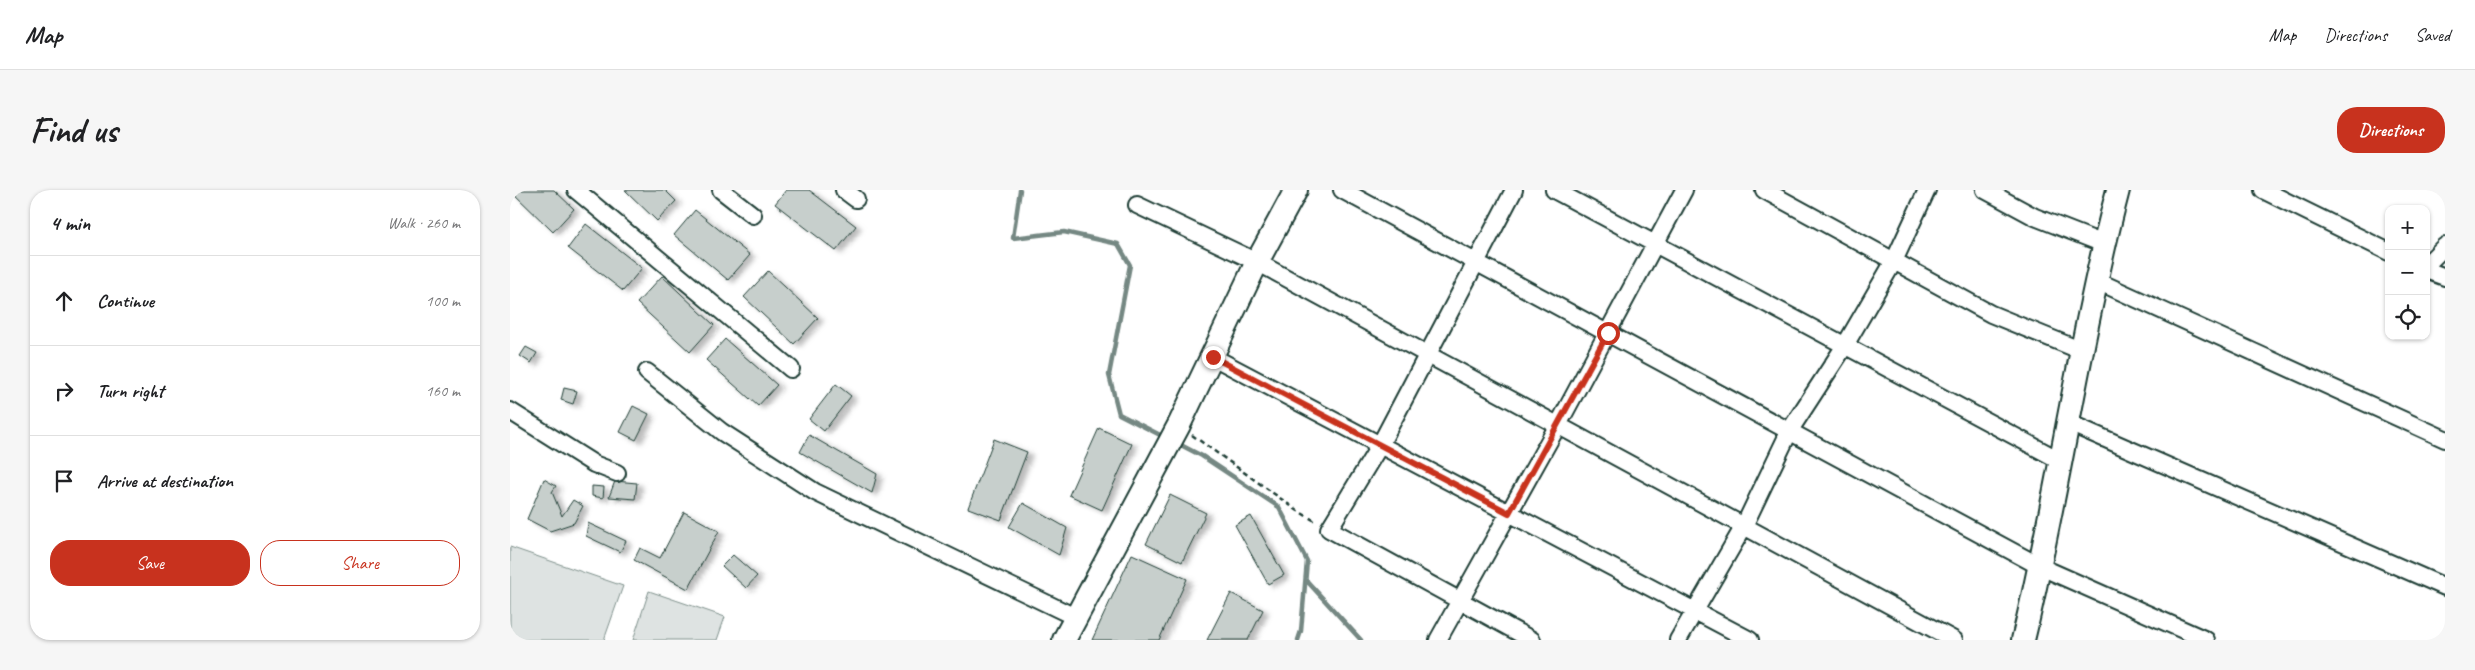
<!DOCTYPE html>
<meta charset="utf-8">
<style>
:root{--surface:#fff;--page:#f6f6f6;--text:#202124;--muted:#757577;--line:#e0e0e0;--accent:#c8321e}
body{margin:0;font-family:Caveat,sans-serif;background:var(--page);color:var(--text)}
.controls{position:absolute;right:15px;top:15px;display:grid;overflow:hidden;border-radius:10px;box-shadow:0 1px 4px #0004}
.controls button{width:45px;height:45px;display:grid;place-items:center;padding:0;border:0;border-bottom:1px solid var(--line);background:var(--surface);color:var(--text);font:25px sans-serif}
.stop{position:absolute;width:15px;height:15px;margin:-11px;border:4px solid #c8321e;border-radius:50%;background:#fff}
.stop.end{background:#c8321e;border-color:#fff;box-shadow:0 1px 5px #0008}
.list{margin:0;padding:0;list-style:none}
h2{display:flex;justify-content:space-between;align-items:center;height:65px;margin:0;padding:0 20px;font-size:21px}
h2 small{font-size:16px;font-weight:400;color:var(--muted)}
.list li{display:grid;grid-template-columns:32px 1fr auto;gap:15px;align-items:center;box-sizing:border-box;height:90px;padding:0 20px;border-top:1px solid var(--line)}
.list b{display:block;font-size:19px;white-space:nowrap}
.list em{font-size:16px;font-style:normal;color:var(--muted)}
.actions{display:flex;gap:10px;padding:15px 20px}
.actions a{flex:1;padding:11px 0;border:1px solid var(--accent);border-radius:20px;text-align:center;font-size:18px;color:var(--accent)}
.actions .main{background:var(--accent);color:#fff}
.icon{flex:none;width:28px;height:28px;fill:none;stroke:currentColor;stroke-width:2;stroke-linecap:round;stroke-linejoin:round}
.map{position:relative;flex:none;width:1935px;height:450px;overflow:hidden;border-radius:20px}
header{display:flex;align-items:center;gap:30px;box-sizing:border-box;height:70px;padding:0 25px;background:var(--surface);border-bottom:1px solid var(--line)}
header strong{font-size:24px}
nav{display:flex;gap:28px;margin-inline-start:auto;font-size:18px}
.intro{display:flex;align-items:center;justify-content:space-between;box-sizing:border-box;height:120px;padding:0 30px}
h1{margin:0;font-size:35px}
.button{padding:12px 22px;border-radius:20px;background:var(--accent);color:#fff;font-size:18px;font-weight:700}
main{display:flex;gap:30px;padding:0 30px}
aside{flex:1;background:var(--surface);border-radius:20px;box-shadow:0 1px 4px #0004}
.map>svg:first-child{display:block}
</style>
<header>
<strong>Map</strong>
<nav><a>Map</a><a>Directions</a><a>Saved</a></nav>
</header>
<div class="intro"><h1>Find us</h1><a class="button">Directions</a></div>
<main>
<aside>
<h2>4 min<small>Walk · 260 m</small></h2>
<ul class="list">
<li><svg class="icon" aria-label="ahead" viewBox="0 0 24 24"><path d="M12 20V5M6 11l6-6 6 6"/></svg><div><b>Continue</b></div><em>100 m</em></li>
<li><svg class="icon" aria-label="right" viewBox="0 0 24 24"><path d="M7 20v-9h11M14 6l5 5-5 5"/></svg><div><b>Turn right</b></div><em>160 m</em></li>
<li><svg class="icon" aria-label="arrive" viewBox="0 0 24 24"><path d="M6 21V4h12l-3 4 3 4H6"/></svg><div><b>Arrive at destination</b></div></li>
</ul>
<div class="actions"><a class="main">Save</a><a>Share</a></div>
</aside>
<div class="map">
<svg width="1935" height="450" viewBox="0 0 1935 450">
<defs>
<filter id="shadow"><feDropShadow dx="5.5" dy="3" stdDeviation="2.5" flood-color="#0004"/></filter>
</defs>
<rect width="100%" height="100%" fill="#fff"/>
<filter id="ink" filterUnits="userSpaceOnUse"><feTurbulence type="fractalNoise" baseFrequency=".02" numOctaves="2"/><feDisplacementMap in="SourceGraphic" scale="10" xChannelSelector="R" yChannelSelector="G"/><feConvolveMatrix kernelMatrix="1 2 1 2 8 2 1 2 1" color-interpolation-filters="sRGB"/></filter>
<g filter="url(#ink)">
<path fill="#dee3e2" stroke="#7e908b" d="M 0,357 L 113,396 L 94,450 L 0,450 Z
M 139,401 L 215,427 L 207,450 L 123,450 Z"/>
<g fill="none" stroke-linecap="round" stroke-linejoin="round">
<path stroke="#758883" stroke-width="4.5" d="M 510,0 L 503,48 L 554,42 L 608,54 L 620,75 L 599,185 L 609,224 L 656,248
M 667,253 L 692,266 L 769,317 L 797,371 L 791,441 L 788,450
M 796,390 L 851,450"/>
</g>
<path fill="#c7cfcc" stroke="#1f3d34" filter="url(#shadow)" d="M 0,0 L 44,0 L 64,19 L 43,42 Z
M 115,0 L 155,0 L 166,11 L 147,31 Z
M 276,0 L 299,0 L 346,36 L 326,61 L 265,14 Z
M 185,20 L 240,65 L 218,90 L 164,45 Z
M 76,34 L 132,78 L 113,101 L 58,58 Z
M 258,81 L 308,128 L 284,154 L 234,107 Z
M 152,86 L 204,135 L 180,162 L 127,113 Z
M 215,149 L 267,195 L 248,216 L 196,170 Z
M 16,157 L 27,163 L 21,173 L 10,166 Z
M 326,194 L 341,206 L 314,241 L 299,229 Z
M 54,198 L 67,201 L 63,214 L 51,210 Z
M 123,216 L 139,224 L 126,250 L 110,242 Z
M 589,238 L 622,254 L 592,320 L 559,305 Z
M 299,245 L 367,284 L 362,303 L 290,262 Z
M 484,249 L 517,262 L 491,330 L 458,318 Z
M 34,289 L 46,296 L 42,302 L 52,326 L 63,310 L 73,316 L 64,333 L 40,341 L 17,329 Z
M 105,291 L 127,293 L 125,309 L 99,307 Z
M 82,296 L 94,297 L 93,308 L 82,306 Z
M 660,305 L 696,323 L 672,372 L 636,354 Z
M 513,313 L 557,338 L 549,365 L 499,337 Z
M 174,322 L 209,341 L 178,399 L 124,370 L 130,358 L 150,368 Z
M 741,326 L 774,385 L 758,394 L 725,335 Z
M 78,333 L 116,351 L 110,362 L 76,346 Z
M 622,364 L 677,389 L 649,450 L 582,450 Z
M 223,365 L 247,386 L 236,398 L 212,376 Z
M 721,403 L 753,420 L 738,450 L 697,450 Z"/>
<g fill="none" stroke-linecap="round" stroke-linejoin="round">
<g stroke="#1f3d34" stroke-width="20">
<path id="street" d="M 66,0 L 281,179
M 211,0 L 243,25
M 334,0 L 346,9
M 832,0 L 1531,377 L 1696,450
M 1004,0 L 870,255 L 819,339 L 1022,450
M 1044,0 L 1551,271
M 1254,0 L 1481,124 L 1572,161
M 1475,0 L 1525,27 L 1594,54
M 1753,0 L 1879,62
M 627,15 L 747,72 L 1444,450
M 1916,75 L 1935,56
M 1916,80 L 1935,87
M 1585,90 L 1935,249
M 703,167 L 1240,450
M 137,182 L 212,242 L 305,302 L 565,427
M 0,221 L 84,274 L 107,283
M 1559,233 L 1935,397
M 928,450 L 1048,235 L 1174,0
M 1168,450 L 1234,336 L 1280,240 L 1334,157 L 1384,71 L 1417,0"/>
</g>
<g stroke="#1f3d34" stroke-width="26">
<path id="secondary" d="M 554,450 L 669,235 L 747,72 L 786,0
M 1513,450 C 1549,301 1569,149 1608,0"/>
</g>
<path stroke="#1f3d34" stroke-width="2.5" stroke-dasharray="5 4" stroke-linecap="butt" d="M 682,245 L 788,321 L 807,332"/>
<use href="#street" stroke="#fff" stroke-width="16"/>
<use href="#secondary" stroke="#fff" stroke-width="22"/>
</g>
</g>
<g fill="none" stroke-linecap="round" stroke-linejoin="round" filter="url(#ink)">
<path stroke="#c8321e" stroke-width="6" d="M 703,167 L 999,323 L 1098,143"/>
</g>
</svg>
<div class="controls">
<button>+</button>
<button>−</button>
<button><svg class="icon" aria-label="locate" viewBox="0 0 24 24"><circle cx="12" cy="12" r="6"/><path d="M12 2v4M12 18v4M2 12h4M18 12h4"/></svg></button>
</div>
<div class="stop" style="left:1098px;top:143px"></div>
<div class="stop end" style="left:703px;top:167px"></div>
</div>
</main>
